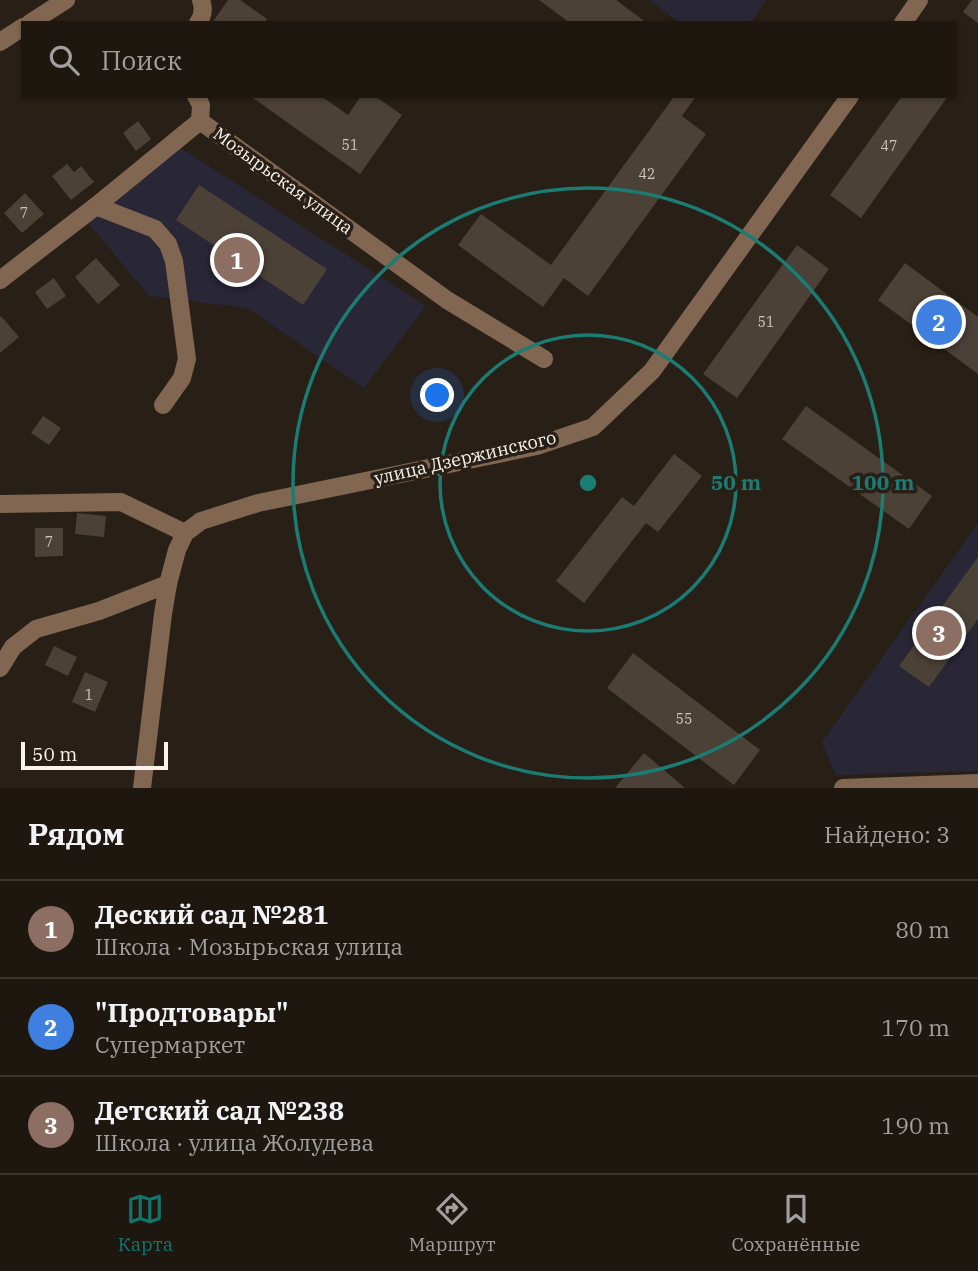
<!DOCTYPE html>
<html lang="ru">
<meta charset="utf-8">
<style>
:root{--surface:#1e1710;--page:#262019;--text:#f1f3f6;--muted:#a19f9f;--line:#3c3630;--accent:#0f766e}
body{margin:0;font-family:"IBM Plex Serif",serif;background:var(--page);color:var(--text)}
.scale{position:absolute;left:21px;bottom:18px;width:147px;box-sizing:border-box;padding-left:7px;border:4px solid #f9f3ed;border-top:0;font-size:19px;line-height:24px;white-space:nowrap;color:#f9f3ed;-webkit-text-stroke:5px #281f16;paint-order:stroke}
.you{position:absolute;left:438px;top:396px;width:24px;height:24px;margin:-18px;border:5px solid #fff;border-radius:50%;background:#1a73e8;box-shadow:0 0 0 10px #1a73e833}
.badge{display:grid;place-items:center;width:46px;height:46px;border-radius:50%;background:var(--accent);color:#fff;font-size:23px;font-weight:700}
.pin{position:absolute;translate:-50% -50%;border:4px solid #fff;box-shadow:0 2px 7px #0006}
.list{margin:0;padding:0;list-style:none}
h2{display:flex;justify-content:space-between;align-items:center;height:91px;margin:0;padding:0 28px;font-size:30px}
h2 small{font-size:23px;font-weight:400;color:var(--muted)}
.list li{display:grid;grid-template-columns:46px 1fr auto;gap:21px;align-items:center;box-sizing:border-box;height:98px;padding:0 28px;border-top:2px solid var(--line)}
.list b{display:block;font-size:26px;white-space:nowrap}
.list p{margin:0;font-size:23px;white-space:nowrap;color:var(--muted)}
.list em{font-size:23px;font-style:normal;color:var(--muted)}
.icon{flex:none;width:38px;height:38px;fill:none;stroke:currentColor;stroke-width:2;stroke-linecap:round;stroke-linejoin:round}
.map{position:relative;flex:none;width:978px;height:788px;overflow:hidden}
.search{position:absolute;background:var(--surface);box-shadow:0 2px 5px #0004;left:21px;right:21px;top:21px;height:77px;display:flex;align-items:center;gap:18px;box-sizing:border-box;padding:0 24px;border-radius:0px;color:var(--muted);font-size:26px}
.sheet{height:385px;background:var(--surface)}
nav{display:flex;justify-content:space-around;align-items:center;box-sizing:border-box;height:98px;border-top:2px solid var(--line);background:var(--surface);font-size:19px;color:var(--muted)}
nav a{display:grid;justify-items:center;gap:4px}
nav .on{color:var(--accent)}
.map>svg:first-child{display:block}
</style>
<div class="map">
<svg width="978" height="788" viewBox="0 0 978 788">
<rect width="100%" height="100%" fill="#281f16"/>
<path fill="#292636" d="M 649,0 L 766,0 L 750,23 L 680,23 Z
M 170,141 L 426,306 L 364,388 L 247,308 L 149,296 L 89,224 Z
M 978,523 L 978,771 L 835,775 L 822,742 Z"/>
<path fill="#4c4137" d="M 228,0 L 240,0 L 267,19 L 265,23 L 212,23 Z
M 539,0 L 616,0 L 647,23 L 570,23 Z
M 972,0 L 978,0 L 978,23 L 963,12 Z
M 250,96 L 321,96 L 348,115 L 361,96 L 375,96 L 402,115 L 360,174 Z
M 671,96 L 696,96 L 682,116 L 706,134 L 588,296 L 564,278 L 543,307 L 458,245 L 481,214 L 551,265 L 673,98 Z
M 902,96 L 948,96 L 861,218 L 830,195 Z
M 138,121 L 151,139 L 136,151 L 123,133 Z
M 67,164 L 74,172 L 81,166 L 94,182 L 71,200 L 52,176 Z
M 199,185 L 327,269 L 303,305 L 176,220 Z
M 25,193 L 44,214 L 22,233 L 4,213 Z
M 797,245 L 829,269 L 737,398 L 703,374 Z
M 96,258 L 120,285 L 98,304 L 75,277 Z
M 905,263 L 978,317 L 978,374 L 878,300 Z
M 54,278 L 66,296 L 47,309 L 35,292 Z
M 1,316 L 19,337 L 0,353 L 0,317 Z
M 806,406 L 932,496 L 909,529 L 782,439 Z
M 43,416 L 61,428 L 49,445 L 31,433 Z
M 674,454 L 702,476 L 658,532 L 646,523 L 584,603 L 556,581 L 622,497 L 634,506 Z
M 77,513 L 106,516 L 104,537 L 75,534 Z
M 35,528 L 63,528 L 63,556 L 35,557 Z
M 978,557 L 978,619 L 929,687 L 899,666 Z
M 54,646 L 77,657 L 68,676 L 45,665 Z
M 633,653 L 760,750 L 734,785 L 607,688 Z
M 85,672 L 108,682 L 95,712 L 72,702 Z
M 644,753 L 685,788 L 615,788 Z"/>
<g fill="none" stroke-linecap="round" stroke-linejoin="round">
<path stroke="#816752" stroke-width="18" d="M 30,23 L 66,0
M 198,23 C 203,16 204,8 201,0
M 0,42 L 23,27
M 196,96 L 201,105 L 200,121
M 96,206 L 155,229 L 168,244 L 174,261 L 187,359 L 182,378 L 163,405
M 0,280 L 96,206 L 200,121 L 447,300 L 544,359
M 0,504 L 121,502 L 185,533
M 0,668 L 13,647 L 36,629 L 99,611 L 168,584
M 843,788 L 978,783"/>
<path stroke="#816752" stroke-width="18" d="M 903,23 L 919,0
M 142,788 L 163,614 L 168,584 L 177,550 L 185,533 L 201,521 L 258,503 L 537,446 L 593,427 L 652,371 L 850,96"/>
</g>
<g fill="none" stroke="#1b7c74" stroke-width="3.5">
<circle cx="588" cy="483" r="148"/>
<circle cx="588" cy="483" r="295"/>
</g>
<g text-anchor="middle" stroke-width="7" stroke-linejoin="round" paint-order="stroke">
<g font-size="14" fill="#cec6c0">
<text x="350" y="150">51</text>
<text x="889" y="151">47</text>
<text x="647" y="179">42</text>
<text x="24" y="218">7</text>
<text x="766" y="327">51</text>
<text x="49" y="547">7</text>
<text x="89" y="700">1</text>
<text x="684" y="724">55</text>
</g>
<g font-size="18" fill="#f9f3ed" stroke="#281f16">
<text transform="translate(283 181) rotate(36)" y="6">Мозырьская улица</text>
<text transform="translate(465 458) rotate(-13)" y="6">улица Дзержинского</text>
</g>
</g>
<circle cx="588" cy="483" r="10" fill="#1b7c74" stroke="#281f16" stroke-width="3.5"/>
<g font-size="21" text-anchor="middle" font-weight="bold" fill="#1b7c74" stroke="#281f16" stroke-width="7" stroke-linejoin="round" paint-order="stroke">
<text x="736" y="490">50 m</text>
<text x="883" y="490">100 m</text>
</g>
</svg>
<div class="scale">50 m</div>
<div class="you"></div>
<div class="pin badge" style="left:237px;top:260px;background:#8d6e63">1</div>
<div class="pin badge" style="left:939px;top:322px;background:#3f7fe0">2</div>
<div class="pin badge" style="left:939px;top:633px;background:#8d6e63">3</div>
<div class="search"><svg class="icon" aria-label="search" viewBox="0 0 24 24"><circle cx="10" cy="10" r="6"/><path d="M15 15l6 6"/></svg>Поиск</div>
</div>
<section class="sheet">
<h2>Рядом<small>Найдено: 3</small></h2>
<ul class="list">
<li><span class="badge" style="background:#8d6e63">1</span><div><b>Деский сад №281</b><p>Школа · Мозырьская улица</p></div><em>80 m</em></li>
<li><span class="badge" style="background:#3f7fe0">2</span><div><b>&quot;Продтовары&quot;</b><p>Супермаркет</p></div><em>170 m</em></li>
<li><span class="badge" style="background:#8d6e63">3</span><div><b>Детский сад №238</b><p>Школа · улица Жолудева</p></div><em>190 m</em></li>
</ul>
</section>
<nav>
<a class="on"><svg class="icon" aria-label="map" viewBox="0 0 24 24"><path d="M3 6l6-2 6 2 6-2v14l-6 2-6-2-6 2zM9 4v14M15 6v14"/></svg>Карта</a>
<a><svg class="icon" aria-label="directions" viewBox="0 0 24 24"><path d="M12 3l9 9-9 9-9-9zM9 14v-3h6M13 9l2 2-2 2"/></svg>Маршрут</a>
<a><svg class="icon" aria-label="saved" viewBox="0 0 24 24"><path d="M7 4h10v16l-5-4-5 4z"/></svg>Сохранённые</a>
</nav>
